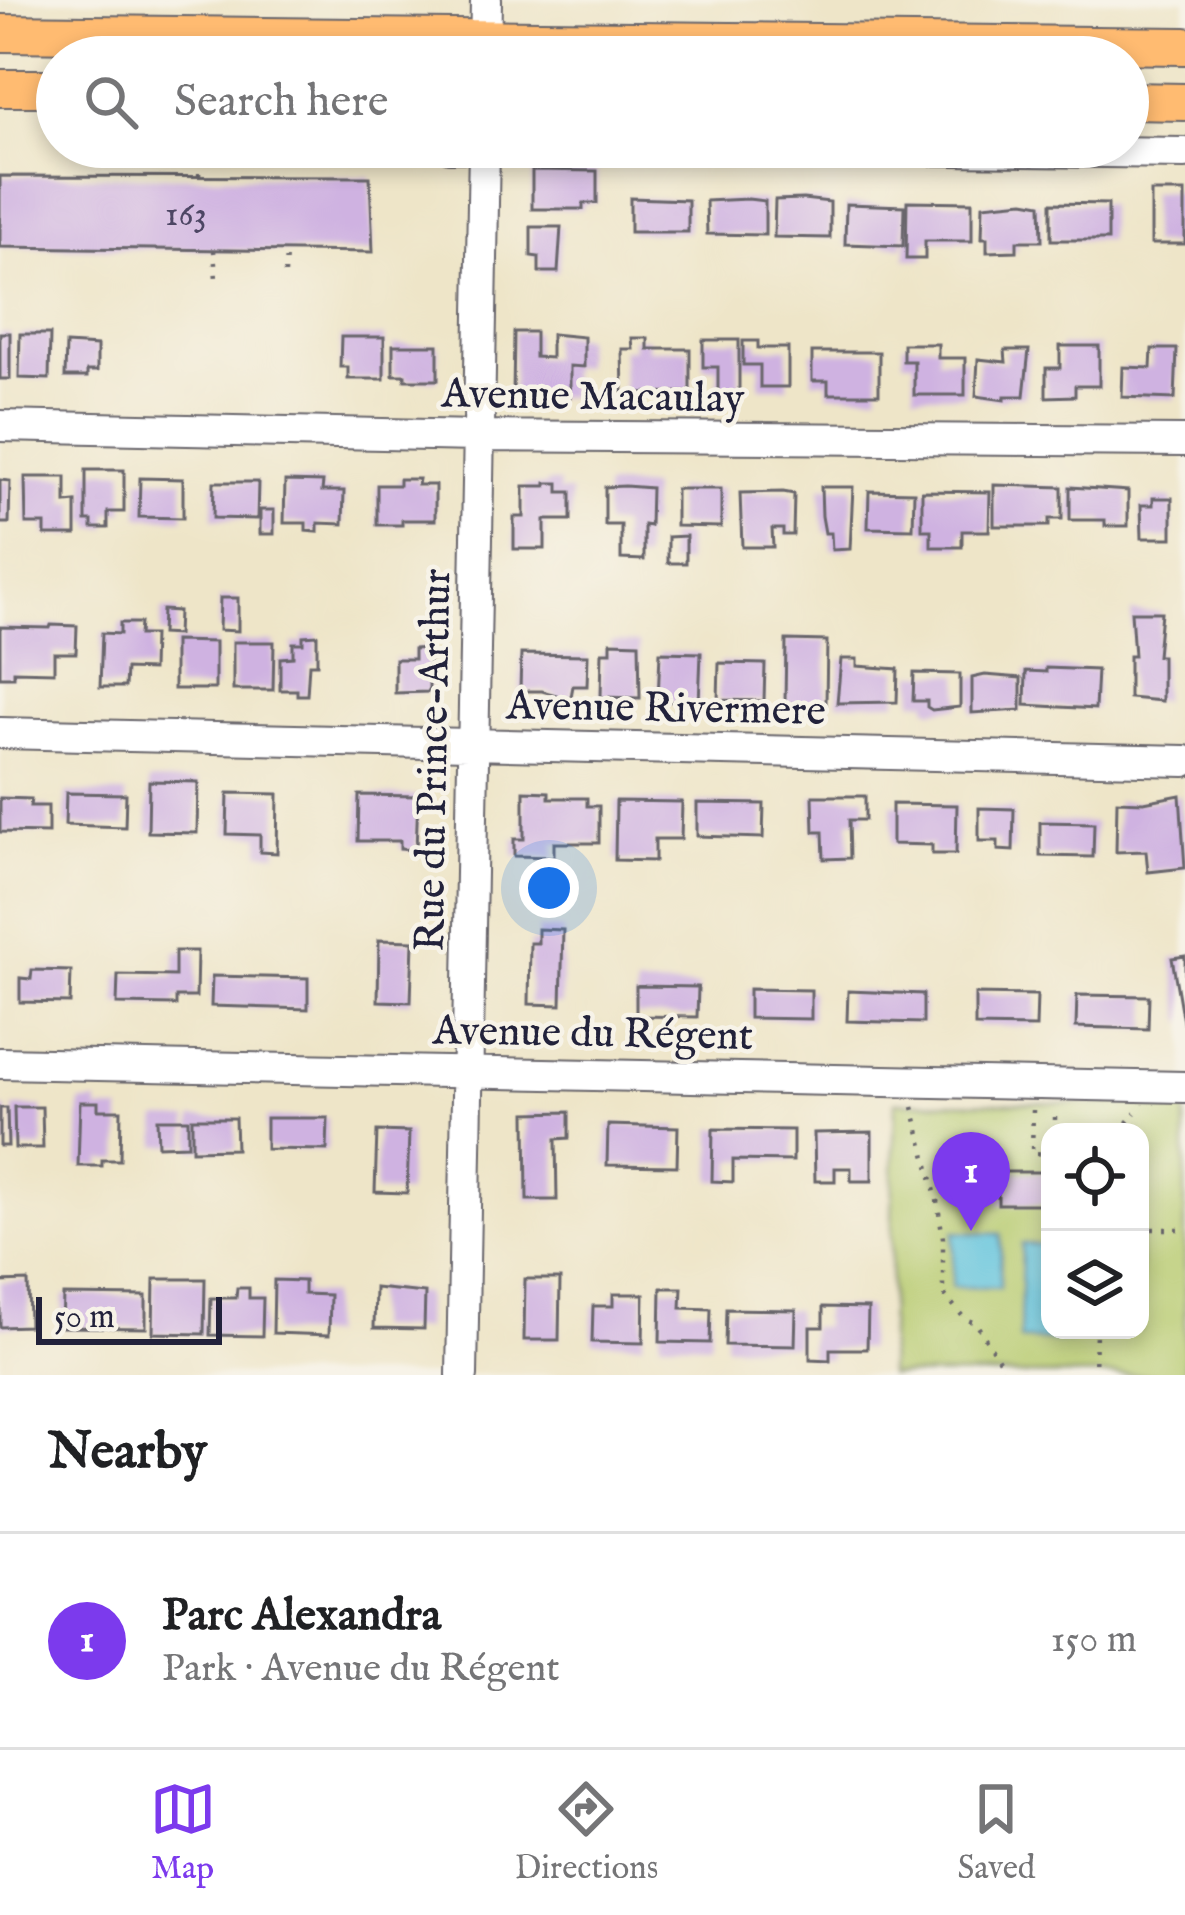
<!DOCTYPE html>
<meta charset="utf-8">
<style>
:root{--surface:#fff;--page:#f6f6f6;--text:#202124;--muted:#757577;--line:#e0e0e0;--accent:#7c3aed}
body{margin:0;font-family:"IM FELL English",serif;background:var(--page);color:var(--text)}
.controls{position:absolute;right:36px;bottom:36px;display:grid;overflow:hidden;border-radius:24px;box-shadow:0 6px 18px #0003}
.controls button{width:108px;height:108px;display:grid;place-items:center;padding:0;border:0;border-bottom:3px solid var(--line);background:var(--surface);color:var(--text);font:60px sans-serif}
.scale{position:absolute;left:36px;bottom:30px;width:186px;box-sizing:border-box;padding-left:12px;border:6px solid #22223b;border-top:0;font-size:33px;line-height:42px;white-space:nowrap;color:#22223b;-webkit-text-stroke:9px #f7f3e8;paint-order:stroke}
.you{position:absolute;left:549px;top:888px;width:42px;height:42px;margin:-30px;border:9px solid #fff;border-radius:50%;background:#1a73e8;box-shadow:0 0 0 18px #1a73e833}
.badge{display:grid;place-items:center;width:78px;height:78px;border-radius:50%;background:var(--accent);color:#fff;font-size:39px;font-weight:700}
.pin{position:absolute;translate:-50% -99px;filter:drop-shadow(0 3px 6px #0008)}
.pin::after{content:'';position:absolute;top:63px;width:42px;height:36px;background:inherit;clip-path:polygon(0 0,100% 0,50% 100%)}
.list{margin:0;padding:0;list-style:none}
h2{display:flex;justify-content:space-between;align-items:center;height:156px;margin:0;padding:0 48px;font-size:51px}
h2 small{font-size:39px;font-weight:400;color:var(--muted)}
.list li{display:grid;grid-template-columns:78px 1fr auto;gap:36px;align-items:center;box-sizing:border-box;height:216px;padding:0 48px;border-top:3px solid var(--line)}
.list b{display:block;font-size:45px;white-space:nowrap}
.list p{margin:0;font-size:39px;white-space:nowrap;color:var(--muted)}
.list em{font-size:39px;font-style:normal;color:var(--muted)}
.icon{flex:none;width:66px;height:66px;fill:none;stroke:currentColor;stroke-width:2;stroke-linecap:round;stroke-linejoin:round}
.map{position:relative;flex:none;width:1185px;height:1375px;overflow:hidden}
.search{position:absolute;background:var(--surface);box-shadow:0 6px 18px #0003;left:36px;right:36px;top:36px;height:132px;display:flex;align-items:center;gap:30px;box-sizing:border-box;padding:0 42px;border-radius:66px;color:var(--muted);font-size:45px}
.sheet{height:372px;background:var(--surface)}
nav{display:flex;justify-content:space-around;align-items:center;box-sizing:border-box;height:168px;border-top:3px solid var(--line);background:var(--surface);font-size:33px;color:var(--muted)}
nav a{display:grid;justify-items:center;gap:6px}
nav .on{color:var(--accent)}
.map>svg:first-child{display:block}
</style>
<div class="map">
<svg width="1185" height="1375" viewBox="0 0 1185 1375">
<rect width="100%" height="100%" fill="#f7f3e8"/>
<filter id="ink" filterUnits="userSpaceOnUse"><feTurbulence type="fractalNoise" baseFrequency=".00833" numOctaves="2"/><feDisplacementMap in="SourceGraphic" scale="24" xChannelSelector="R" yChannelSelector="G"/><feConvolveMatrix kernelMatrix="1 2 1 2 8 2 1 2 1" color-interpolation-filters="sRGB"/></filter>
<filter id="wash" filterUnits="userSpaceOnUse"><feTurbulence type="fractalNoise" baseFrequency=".004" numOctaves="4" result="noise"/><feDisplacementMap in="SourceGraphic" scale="48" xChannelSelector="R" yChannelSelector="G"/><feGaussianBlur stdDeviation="2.7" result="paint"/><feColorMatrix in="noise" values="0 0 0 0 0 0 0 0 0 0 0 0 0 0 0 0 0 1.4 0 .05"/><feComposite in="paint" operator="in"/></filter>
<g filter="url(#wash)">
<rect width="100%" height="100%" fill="#eee5c8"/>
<path fill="#b7cb6f" stroke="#6c7655" stroke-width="3" fill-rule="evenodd" d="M 895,1102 L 1185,1104 L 1185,1375 L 888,1375 ZM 1050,1132 L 1140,1132 L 1140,1330 L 1050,1330 Z"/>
<path fill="#5fc3dd" stroke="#40728c" stroke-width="3" d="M 954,1232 L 1001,1234 L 1000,1288 L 952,1287 Z
M 1022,1244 L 1050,1245 L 1050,1330 L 1071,1330 L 1071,1341 L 1020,1340 Z"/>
<g id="blocks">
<path fill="#cfb2e1" d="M 532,170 L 597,171 L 597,203 L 583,203 L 583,209 L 532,209 Z
M 0,176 L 370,177 L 373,252 L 0,247 Z
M 1151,192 L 1185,192 L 1185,244 L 1151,244 Z
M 630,198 L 688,200 L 688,232 L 630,232 Z
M 748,199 L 765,201 L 765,235 L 707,234 L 706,201 Z
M 803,199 L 830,202 L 830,238 L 774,237 L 775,200 Z
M 907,201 L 972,202 L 972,241 L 925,241 L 925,259 L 906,259 Z
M 1024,201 L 1041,204 L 1042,241 L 1017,241 L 1017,251 L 987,252 L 987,238 L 982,238 L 983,205 Z
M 1051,203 L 1108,204 L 1108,240 L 1051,240 Z
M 846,204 L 904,206 L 903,246 L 845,244 Z
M 531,227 L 561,227 L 558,272 L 539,272 L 539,257 L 531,256 Z
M 514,332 L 535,332 L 535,357 L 551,358 L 551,334 L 584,337 L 584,367 L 570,366 L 570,397 L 513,395 Z
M 0,333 L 10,333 L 10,379 L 0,379 Z
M 20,334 L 50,334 L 49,379 L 19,378 Z
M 341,337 L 384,337 L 384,379 L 348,379 L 348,367 L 340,367 Z
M 632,338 L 648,338 L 648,349 L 690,349 L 690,392 L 623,393 L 622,349 L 633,349 Z
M 703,340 L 739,340 L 739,392 L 718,392 L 718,367 L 703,367 Z
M 743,341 L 758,341 L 758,348 L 788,348 L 788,387 L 760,387 L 760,365 L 743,365 Z
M 66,344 L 97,346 L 97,371 L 87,371 L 87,377 L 65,377 Z
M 903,344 L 938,344 L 938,358 L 965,358 L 965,395 L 914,395 L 914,361 L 903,361 Z
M 393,345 L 438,345 L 438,380 L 405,380 L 405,375 L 393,375 Z
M 1060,346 L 1099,346 L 1099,386 L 1075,386 L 1075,396 L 1046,397 L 1046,368 L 1060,368 Z
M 1152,349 L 1177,349 L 1175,399 L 1122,397 L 1123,367 L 1151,368 Z
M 1005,350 L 1029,350 L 1024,396 L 1005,396 L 1005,400 L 976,396 L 978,359 L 1006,362 Z
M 812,352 L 879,352 L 879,394 L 828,394 L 828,381 L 812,381 Z
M 86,470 L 124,470 L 124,512 L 108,512 L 108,528 L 92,528 L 92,521 L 86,521 Z
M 25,477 L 66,477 L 66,503 L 76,502 L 76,535 L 45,535 L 45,524 L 26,524 Z
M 140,478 L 183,479 L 183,518 L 139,517 Z
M 399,479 L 419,479 L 418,485 L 435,485 L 435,520 L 402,520 L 402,525 L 377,525 L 377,485 L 399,485 Z
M 0,480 L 10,481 L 9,523 L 0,523 Z
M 285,481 L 323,482 L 322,491 L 344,491 L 343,524 L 318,523 L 318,532 L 306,531 L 306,523 L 284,523 Z
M 214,482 L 258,482 L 257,519 L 213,518 Z
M 546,483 L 559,483 L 559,492 L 571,492 L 571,520 L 545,520 L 545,549 L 514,549 L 514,517 L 524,517 L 524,486 L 546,486 Z
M 994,485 L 1062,487 L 1062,519 L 1049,519 L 1049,526 L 994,526 Z
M 625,486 L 651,488 L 650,526 L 644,525 L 644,560 L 621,559 L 621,525 L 605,525 L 605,487 Z
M 821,487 L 853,487 L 850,549 L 832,550 L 831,533 L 825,533 L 822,516 Z
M 1070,487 L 1128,491 L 1128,526 L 1105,526 L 1105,520 L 1070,520 Z
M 676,489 L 721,489 L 721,527 L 676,526 Z
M 869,491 L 914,492 L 913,529 L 868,528 Z
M 922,491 L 990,492 L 989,531 L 962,531 L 962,547 L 931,547 L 931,530 L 922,530 Z
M 783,492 L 794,494 L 793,535 L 783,535 L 783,529 L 772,529 L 773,547 L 742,547 L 740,493 Z
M 1153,498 L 1172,498 L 1172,538 L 1142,538 L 1141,505 L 1153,505 Z
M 260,510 L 274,510 L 274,534 L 260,534 Z
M 686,536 L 686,563 L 668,563 L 668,537 Z
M 220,598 L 238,598 L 238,631 L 219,630 Z
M 162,610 L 178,611 L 177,635 L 161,634 Z
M 1131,612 L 1161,612 L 1157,656 L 1162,656 L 1162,701 L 1129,698 L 1129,656 L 1134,656 Z
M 120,623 L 140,623 L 139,635 L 153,635 L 152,670 L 126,669 L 125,687 L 100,687 L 102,633 L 120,634 Z
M 51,625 L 77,626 L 76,653 L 54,653 L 54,672 L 14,671 L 14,677 L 0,677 L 0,627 L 50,628 Z
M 317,635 L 317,664 L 309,664 L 307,695 L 297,695 L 297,690 L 280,690 L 280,658 L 293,657 L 293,643 L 303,643 L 303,636 Z
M 786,640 L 827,641 L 826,704 L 785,703 Z
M 174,641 L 215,642 L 215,689 L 174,689 Z
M 233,642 L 274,642 L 273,690 L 233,690 Z
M 611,642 L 639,643 L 640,698 L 601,697 L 602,652 L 611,652 Z
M 429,648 L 429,692 L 395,693 L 395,659 L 414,659 L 414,649 Z
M 660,652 L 701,653 L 699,703 L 658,701 Z
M 521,654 L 588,655 L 587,686 L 573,686 L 570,702 L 556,702 L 556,695 L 542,691 L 520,691 Z
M 841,659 L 857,659 L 857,666 L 898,669 L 897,702 L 837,703 Z
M 719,663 L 765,664 L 764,701 L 718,700 Z
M 1046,668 L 1097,670 L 1095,709 L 1025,705 L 1026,671 L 1046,672 Z
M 914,673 L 960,674 L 960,707 L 932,710 L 927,707 L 927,701 L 913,701 Z
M 985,675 L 1021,678 L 1021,710 L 972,713 L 972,678 Z
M 149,781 L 198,782 L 197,833 L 148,832 Z
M 524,791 L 549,792 L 549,798 L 587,798 L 587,806 L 599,806 L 599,843 L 554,843 L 554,857 L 514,856 L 514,839 L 524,839 Z
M 66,793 L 126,794 L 125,827 L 65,825 Z
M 228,793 L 278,794 L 277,853 L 260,852 L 260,835 L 227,834 Z
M 359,795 L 418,796 L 416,850 L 400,849 L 400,841 L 358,841 Z
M 1180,795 L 1185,868 L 1148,872 L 1146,851 L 1116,852 L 1117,801 L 1144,802 Z
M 813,796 L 865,796 L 865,820 L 849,820 L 850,858 L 824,859 L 823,832 L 814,832 Z
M 0,798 L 31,799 L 30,806 L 48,806 L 48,833 L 0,832 Z
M 616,801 L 682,802 L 681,839 L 655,839 L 655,861 L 615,860 Z
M 697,803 L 764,804 L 763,838 L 697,836 Z
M 892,804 L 957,805 L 956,854 L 932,854 L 932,845 L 892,844 Z
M 979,808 L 1014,809 L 1013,851 L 998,850 L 998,841 L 979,841 Z
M 1040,822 L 1094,823 L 1093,857 L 1040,856 Z
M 538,929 L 563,930 L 561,1005 L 529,1004 L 530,943 L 538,943 Z
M 379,940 L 413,941 L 411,1002 L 378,1001 Z
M 175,951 L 197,951 L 196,997 L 176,997 L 176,1005 L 117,1004 L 118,975 L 175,976 Z
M 1185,956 L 1185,1021 L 1183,1022 L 1172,958 Z
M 32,970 L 71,971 L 70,1003 L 20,1002 L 20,978 L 31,979 Z
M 212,976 L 308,978 L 308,1009 L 211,1006 Z
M 636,986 L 698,987 L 697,1017 L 636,1016 Z
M 749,989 L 811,990 L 811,1019 L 749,1018 Z
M 848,991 L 923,994 L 923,1023 L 847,1021 Z
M 975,994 L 1037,995 L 1036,1027 L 975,1026 Z
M 1077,995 L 1149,996 L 1148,1029 L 1076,1027 Z
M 80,1102 L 98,1102 L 98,1110 L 121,1110 L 120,1160 L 102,1160 L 102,1166 L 78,1166 Z
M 14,1107 L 42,1107 L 43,1148 L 15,1148 Z
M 0,1108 L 7,1108 L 8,1146 L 0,1146 Z
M 569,1112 L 569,1138 L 556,1139 L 557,1200 L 527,1200 L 526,1113 Z
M 192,1118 L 235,1118 L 236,1149 L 192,1150 Z
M 266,1118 L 328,1118 L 327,1150 L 266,1149 Z
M 157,1119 L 188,1119 L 188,1145 L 158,1146 Z
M 608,1125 L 678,1127 L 677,1166 L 607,1165 Z
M 713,1129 L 793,1130 L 793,1161 L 733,1160 L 733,1182 L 712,1181 Z
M 377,1131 L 409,1132 L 407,1193 L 375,1192 Z
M 872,1132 L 872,1181 L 851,1181 L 851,1168 L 835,1168 L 835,1181 L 815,1181 L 814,1133 Z
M 998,1172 L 1050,1172 L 1050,1204 L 998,1204 Z
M 154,1279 L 205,1279 L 204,1334 L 153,1333 Z
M 525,1279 L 560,1279 L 559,1340 L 524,1340 Z
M 274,1280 L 304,1281 L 304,1294 L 330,1295 L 329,1335 L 273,1333 Z
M 28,1281 L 29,1326 L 0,1327 L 0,1282 Z
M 237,1288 L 249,1288 L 249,1298 L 263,1298 L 262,1336 L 210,1335 L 211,1298 L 236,1298 Z
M 375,1288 L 425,1293 L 424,1329 L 374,1328 Z
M 661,1288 L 682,1288 L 681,1308 L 711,1309 L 710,1343 L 660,1342 Z
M 613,1294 L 644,1294 L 643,1343 L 592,1342 L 593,1306 L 613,1306 Z
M 63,1295 L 146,1296 L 146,1328 L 62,1327 Z
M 823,1307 L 868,1308 L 867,1349 L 830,1349 L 830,1360 L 810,1359 L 810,1327 L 823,1327 Z
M 726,1309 L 796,1310 L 795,1346 L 725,1345 Z"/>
</g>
</g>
<g filter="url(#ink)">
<use href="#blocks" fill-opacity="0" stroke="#69666c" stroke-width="3"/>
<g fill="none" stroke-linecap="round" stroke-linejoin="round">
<g stroke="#69666c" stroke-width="34">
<path id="minor" d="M 485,57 L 486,0
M 450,147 L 468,147
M 702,147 L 1185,153
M 0,426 L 477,436 L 1185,441
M 0,733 L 1185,761
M 0,1063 L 1185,1087
M 462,1375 L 484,147"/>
</g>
<g stroke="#69666c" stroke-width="40">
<path id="major" d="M 0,33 L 1185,46
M 0,88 L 57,88
M 1128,101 L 1185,102"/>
</g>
<path stroke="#69666c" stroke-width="4.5" stroke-dasharray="3 9" stroke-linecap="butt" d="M 199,176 L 200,154
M 214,250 L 216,279
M 285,274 L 286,251
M 913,1107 L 937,1200 L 943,1238 L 943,1293 L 965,1319 L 976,1323 L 1000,1362 L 1001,1375
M 1033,1110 L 1032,1153 L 1050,1154
M 1055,1132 L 1055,1114
M 1119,1132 L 1135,1113
M 1140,1229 L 1185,1229
M 1095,1375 L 1096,1330"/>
<use href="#minor" stroke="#fff" stroke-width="30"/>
<use href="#major" stroke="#ffbb71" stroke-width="36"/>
</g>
</g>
<g text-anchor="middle" stroke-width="9" stroke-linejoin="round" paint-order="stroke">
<g font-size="36" fill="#4d4664">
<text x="186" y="225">163</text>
</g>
<g font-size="42" fill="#22223b" stroke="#f7f3e8">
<text transform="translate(593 394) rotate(1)" y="15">Avenue Macaulay</text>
<text transform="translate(666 706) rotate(1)" y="15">Avenue Rivermere</text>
<text transform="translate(431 760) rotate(-89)" y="15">Rue du Prince-Arthur</text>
<text transform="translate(593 1031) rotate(1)" y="15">Avenue du Régent</text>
</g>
</g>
</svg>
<div class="controls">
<button><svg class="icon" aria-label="locate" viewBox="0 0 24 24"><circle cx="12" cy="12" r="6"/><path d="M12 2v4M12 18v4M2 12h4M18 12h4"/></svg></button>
<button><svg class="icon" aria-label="layers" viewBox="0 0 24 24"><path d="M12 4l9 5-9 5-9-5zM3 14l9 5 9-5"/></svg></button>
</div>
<div class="scale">50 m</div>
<div class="you"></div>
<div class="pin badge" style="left:971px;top:1231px">1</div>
<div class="search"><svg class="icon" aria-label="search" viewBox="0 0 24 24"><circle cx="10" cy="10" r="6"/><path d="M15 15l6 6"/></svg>Search here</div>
</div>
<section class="sheet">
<h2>Nearby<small></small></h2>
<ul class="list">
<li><span class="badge">1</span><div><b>Parc Alexandra</b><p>Park · Avenue du Régent</p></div><em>150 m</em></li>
</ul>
</section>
<nav>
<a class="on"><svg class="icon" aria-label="map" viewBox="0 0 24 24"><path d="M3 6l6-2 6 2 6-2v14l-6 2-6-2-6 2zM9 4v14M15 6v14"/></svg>Map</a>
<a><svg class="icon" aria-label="directions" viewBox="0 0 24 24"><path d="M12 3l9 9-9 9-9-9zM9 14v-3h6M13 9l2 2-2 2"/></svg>Directions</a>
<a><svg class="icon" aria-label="saved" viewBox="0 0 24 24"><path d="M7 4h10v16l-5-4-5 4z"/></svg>Saved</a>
</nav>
